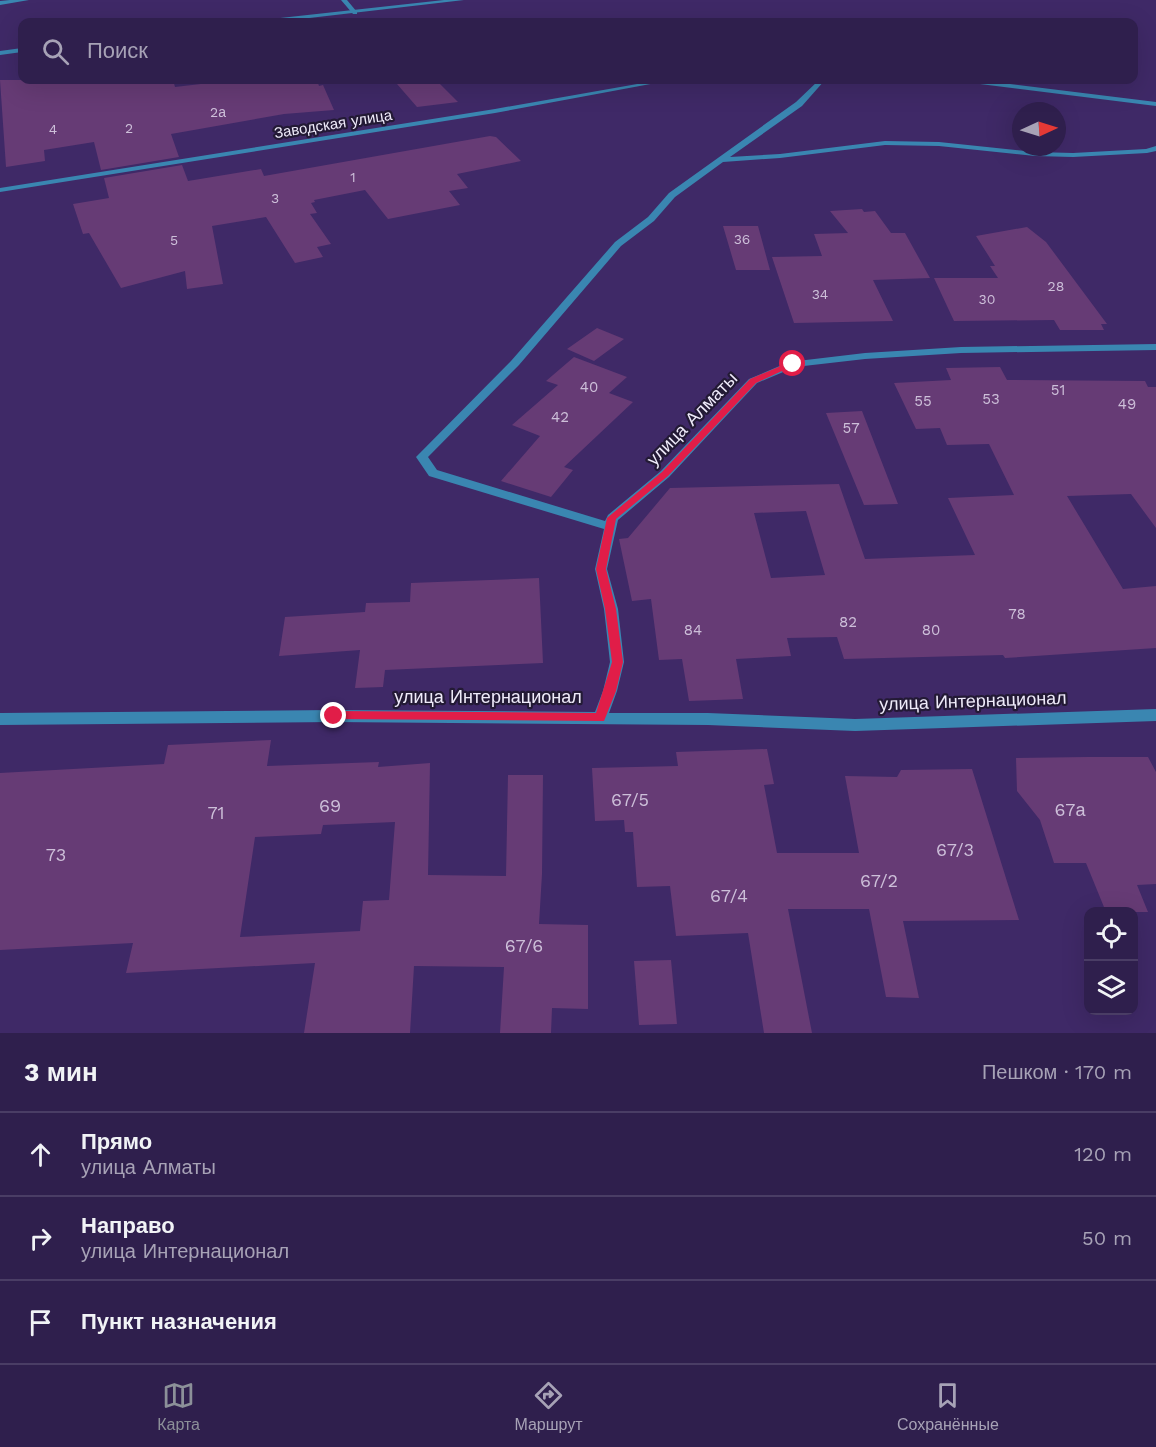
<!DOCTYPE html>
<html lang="ru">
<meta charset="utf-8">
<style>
:root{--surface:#2f1f4d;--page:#372754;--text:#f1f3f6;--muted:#a7a2b6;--line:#4a3d65;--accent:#8c9099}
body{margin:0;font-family:"Work Sans",sans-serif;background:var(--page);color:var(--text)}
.controls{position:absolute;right:18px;bottom:18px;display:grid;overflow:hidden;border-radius:12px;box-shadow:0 6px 24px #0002}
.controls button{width:54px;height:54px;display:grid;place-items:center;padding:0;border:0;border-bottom:2px solid var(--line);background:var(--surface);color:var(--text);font:30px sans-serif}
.compass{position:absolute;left:1012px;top:102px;width:54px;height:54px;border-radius:50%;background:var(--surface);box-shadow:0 6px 24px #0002;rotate:86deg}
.stop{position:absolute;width:18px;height:18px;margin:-14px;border:4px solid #e11d48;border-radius:50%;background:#fff}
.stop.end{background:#e11d48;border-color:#fff;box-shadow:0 2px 6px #0008}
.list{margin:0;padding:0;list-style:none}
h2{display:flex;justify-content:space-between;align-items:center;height:78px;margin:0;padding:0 24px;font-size:26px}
h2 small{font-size:20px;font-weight:400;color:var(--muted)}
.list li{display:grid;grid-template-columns:39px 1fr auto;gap:18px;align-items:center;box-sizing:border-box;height:84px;padding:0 24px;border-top:2px solid var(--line)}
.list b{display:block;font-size:22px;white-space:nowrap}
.list p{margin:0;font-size:20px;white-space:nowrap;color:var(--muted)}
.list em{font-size:20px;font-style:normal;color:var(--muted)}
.icon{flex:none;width:33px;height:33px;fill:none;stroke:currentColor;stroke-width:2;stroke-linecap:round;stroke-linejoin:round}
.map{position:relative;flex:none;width:1156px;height:1033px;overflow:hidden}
.search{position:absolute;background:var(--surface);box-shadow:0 6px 24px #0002;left:18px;right:18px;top:18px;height:66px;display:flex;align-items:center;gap:15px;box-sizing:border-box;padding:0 21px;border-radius:12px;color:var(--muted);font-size:22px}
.sheet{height:330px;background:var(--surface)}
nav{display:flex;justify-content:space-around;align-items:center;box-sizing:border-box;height:84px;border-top:2px solid var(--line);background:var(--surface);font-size:16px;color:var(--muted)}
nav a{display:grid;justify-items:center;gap:3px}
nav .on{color:var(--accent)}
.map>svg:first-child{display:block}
</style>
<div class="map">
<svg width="1156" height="1033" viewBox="0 0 1156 1033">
<rect width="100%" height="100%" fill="#3f2967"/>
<path fill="#663b75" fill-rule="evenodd" d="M 0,80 L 173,80 L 175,87 L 235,80 L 317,80 L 319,86 L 323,85 L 334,110 L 284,114 L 171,134 L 179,157 L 101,170 L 94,142 L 44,150 L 45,161 L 6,167 Z
M 423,80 L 436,80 L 458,102 L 417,107 L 397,84 Z
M 490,136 L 496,137 L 521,161 L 457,174 L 468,188 L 449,191 L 460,205 L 388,219 L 365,190 L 314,200 L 315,202 L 311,203 L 317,213 L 310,214 L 331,244 L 317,247 L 323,257 L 295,263 L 266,217 L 212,226 L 223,284 L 187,289 L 185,271 L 121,288 L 89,233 L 83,234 L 73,204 L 109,198 L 104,178 L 182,165 L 188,181 L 261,169 L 264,176 Z
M 862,209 L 864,212 L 875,211 L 891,233 L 905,233 L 930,278 L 873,280 L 893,321 L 794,323 L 772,257 L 822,256 L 814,234 L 848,233 L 830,211 Z
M 723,226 L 758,226 L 770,270 L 736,270 Z
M 1027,227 L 1046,242 L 1107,324 L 1101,324 L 1104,330 L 1060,330 L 1054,320 L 954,321 L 934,278 L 998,278 L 990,266 L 995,266 L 976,236 Z
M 597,328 L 624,339 L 594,361 L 567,349 Z
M 574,357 L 627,377 L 609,393 L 633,402 L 564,467 L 573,470 L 551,497 L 501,481 L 540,436 L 512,425 L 558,385 L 546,381 Z
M 1000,367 L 1007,380 L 1145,381 L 1148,387 L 1156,387 L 1156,528 L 1131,494 L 1067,496 L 1123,589 L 1156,586 L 1156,648 L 1005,658 L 1003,655 L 844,659 L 837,637 L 787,638 L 791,656 L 736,659 L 743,699 L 689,701 L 682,659 L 659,660 L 651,599 L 632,601 L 619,539 L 628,538 L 670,488 L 839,484 L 865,559 L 975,555 L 948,498 L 1014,495 L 989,444 L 947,445 L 940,428 L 916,429 L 894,383 L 951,380 L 946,368 ZM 806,511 L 825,575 L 771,578 L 754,513 Z
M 862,411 L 898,504 L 864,505 L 826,413 Z
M 539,578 L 543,663 L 385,670 L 383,687 L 355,688 L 360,650 L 279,656 L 285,617 L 365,612 L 366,603 L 410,602 L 411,583 Z
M 271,740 L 267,766 L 379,762 L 378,767 L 430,763 L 428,875 L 506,876 L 508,775 L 543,775 L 542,874 L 539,924 L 588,925 L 588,1009 L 552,1008 L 551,1033 L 500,1033 L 504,967 L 414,966 L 410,1033 L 304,1033 L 315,963 L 126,973 L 133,943 L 0,950 L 0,773 L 164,764 L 168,745 ZM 395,822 L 389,900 L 363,901 L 360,931 L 240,937 L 255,837 L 321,834 L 323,825 Z
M 767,749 L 774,784 L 764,785 L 777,853 L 859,853 L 845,776 L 897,777 L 901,770 L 972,769 L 1019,920 L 903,921 L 919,998 L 886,997 L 869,909 L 788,909 L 812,1033 L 764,1033 L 748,933 L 676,936 L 670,886 L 637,887 L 633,832 L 625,832 L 624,820 L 595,821 L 592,768 L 678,766 L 676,752 Z
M 1087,757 L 1148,757 L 1156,772 L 1156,884 L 1137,885 L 1148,912 L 1106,912 L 1086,863 L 1054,863 L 1040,820 L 1017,791 L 1016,758 Z
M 671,960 L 677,1024 L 639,1025 L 634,961 Z"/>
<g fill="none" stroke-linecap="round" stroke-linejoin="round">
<path fill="#3a86b1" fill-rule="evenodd" d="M 10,0 L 29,0 L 0,5 L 0,1 Z
M 341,0 L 347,0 L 357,12 L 357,14 L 353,14 Z"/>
<path fill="#3a86b1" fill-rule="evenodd" d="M 444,0 L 464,0 L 275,22 L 259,22 L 262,20 Z
M 22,48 L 22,52 L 0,55 L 0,51 Z
M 660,80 L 672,80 L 495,113 L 0,192 L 0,188 L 495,109 Z
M 819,80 L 825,80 L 802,106 L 730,157 L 780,154 L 885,141 L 939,142 L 1035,152 L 1073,153 L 1146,149 L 1156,146 L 1156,151 L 1147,153 L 1073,157 L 1035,156 L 939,146 L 885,145 L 780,158 L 723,162 L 675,197 L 654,221 L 621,246 L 519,365 L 428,457 L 437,470 L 605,521 L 608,515 L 661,471 L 749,379 L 789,362 L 865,353 L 961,347 L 1156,344 L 1156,350 L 961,353 L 865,359 L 795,367 L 757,383 L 669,477 L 618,520 L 607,569 L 618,609 L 624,662 L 617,691 L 609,713 L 708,713 L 855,719 L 1156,709 L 1156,721 L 855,731 L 708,725 L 334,722 L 0,725 L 0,713 L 334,710 L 595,712 L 603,691 L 610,662 L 604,609 L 595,569 L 604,529 L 429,476 L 416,457 L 511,361 L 615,242 L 648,217 L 669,193 L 796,102 Z
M 961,80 L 977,80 L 1156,102 L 1156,106 L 964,82 Z"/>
</g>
<path fill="#e11d48" d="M 790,362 L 797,364 L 756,383 L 668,476 L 616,519 L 606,569 L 616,609 L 623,662 L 616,691 L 604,721 L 329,719 L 328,716 L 334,711 L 596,713 L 612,662 L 605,609 L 596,569 L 607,518 L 662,472 L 750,379 Z"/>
<g text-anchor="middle" stroke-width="4.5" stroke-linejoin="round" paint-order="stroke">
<g font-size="14" fill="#cdbfd9">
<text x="218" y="117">2а</text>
<text x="129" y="133">2</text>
<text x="53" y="134">4</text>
<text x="353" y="182">1</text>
<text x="275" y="203">3</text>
<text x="742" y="244">36</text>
<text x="174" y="245">5</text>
<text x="1056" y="291">28</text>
<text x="820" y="299">34</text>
<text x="987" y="304">30</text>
</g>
<g font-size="15" fill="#efebfa" stroke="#231a35">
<text transform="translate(333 124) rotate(-9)" y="5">Заводская улица</text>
</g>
<g font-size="15" fill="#cdbfd9">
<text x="589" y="392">40</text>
<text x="1058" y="395">51</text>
<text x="991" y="404">53</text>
<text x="923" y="406">55</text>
<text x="1127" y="409">49</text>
<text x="560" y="422">42</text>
<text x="851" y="433">57</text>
<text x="1017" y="619">78</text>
<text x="848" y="627">82</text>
<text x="693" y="635">84</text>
<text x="931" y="635">80</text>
</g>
<g font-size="18" fill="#efebfa" stroke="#231a35">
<text transform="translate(692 419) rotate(-46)" y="6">улица Алматы</text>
<text x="488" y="703">улица Интернационал</text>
<text transform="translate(973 701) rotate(-2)" y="6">улица Интернационал</text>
</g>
<g font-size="18" fill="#cdbfd9">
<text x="630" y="806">67/5</text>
<text x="330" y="812">69</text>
<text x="1070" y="816">67а</text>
<text x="216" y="819">71</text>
<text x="955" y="856">67/3</text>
<text x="56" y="861">73</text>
<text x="879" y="887">67/2</text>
<text x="729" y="902">67/4</text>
<text x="524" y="952">67/6</text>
</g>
</g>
</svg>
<div class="controls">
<button><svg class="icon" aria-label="locate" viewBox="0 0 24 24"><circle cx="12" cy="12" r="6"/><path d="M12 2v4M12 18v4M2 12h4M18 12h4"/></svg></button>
<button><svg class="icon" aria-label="layers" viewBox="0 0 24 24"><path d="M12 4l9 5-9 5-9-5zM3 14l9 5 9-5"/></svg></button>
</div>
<svg class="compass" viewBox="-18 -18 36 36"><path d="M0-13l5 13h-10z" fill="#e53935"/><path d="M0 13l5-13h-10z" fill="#a7a2b6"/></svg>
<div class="stop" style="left:793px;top:364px"></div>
<div class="stop end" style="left:334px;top:716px"></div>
<div class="search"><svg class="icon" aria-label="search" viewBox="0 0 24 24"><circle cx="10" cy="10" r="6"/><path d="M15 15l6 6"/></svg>Поиск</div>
</div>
<section class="sheet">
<h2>3 мин<small>Пешком · 170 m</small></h2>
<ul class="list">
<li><svg class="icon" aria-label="ahead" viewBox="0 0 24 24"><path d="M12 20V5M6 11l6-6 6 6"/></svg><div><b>Прямо</b><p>улица Алматы</p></div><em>120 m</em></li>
<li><svg class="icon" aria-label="right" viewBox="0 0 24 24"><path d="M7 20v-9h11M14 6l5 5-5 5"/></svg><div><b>Направо</b><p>улица Интернационал</p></div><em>50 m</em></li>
<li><svg class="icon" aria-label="arrive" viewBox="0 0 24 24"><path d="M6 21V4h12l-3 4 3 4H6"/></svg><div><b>Пункт назначения</b></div></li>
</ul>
</section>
<nav>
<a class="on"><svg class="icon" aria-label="map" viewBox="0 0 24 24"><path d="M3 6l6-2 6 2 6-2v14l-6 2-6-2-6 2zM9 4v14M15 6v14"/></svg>Карта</a>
<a><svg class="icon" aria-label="directions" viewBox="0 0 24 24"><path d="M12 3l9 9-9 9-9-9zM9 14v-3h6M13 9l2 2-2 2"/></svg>Маршрут</a>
<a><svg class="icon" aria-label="saved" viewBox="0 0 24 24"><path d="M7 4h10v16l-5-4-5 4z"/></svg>Сохранённые</a>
</nav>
